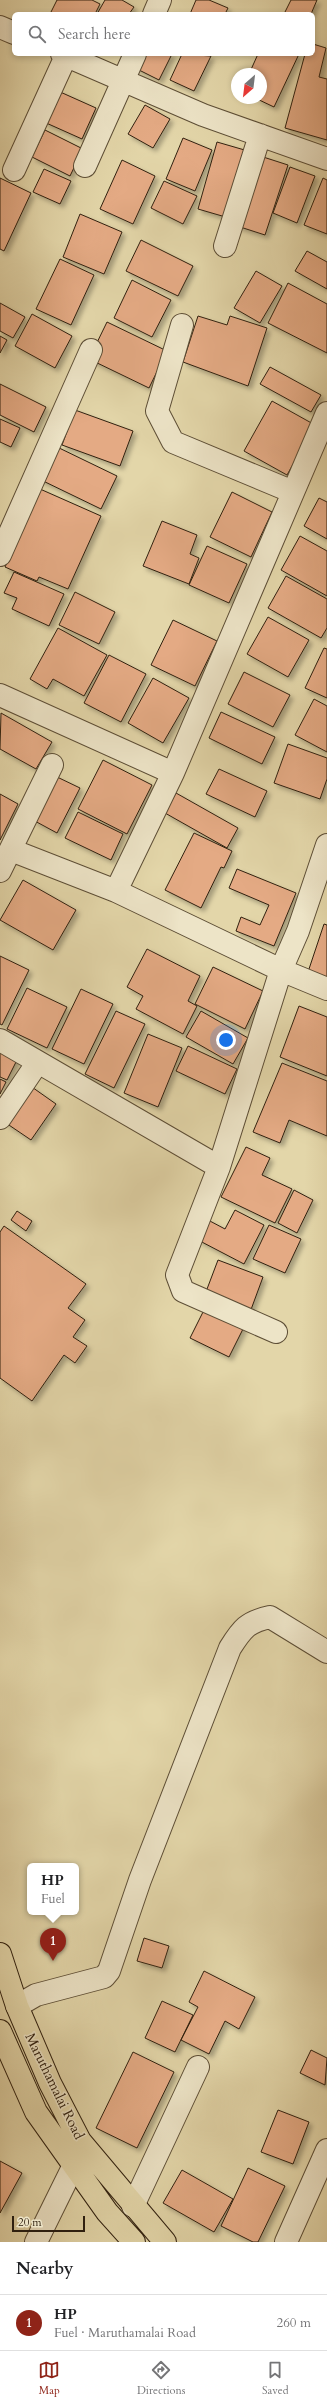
<!DOCTYPE html>
<meta charset="utf-8">
<style>
:root{--surface:#fff;--page:#f6f6f6;--text:#202124;--muted:#757577;--line:#e0e0e0;--accent:#8f2418}
body{margin:0;font-family:Cardo,serif;background:var(--page);color:var(--text)}
.compass{position:absolute;left:231px;top:68px;width:36px;height:36px;border-radius:50%;background:var(--surface);box-shadow:0 2px 6px #0003;rotate:208deg}
.scale{position:absolute;left:12px;bottom:10px;width:73px;box-sizing:border-box;padding-left:4px;border:2px solid #30200f;border-top:0;font-size:11px;line-height:14px;white-space:nowrap;color:#30200f;-webkit-text-stroke:3px #ede4c7;paint-order:stroke}
.you{position:absolute;left:226px;top:1040px;width:14px;height:14px;margin:-10px;border:3px solid #fff;border-radius:50%;background:#1a73e8;box-shadow:0 0 0 6px #1a73e833}
.badge{display:grid;place-items:center;width:26px;height:26px;border-radius:50%;background:var(--accent);color:#fff;font-size:13px;font-weight:700}
.pin{position:absolute;translate:-50% -33px;filter:drop-shadow(0 1px 2px #0008)}
.pin::after{content:'';position:absolute;top:21px;width:14px;height:12px;background:inherit;clip-path:polygon(0 0,100% 0,50% 100%)}
.popup{position:absolute;left:27px;top:1863px;width:52px;height:52px;box-sizing:border-box;display:grid;place-content:center;border-radius:6px;background:var(--surface);filter:drop-shadow(0 1px 3px #0005);font-size:13px;white-space:nowrap;color:var(--muted)}
.popup b{font-size:15px;color:var(--text)}
.popup::after{content:'';position:absolute;left:50%;top:100%;margin-left:-8px;border:8px solid transparent;border-top-color:var(--surface)}
.list{margin:0;padding:0;list-style:none}
h2{display:flex;justify-content:space-between;align-items:center;height:52px;margin:0;padding:0 16px;font-size:17px}
h2 small{font-size:13px;font-weight:400;color:var(--muted)}
.list li{display:grid;grid-template-columns:26px 1fr auto;gap:12px;align-items:center;box-sizing:border-box;height:56px;padding:0 16px;border-top:1px solid var(--line)}
.list b{display:block;font-size:15px;white-space:nowrap}
.list p{margin:0;font-size:13px;white-space:nowrap;color:var(--muted)}
.list em{font-size:13px;font-style:normal;color:var(--muted)}
.icon{flex:none;width:22px;height:22px;fill:none;stroke:currentColor;stroke-width:2;stroke-linecap:round;stroke-linejoin:round}
.map{position:relative;flex:none;width:327px;height:2242px;overflow:hidden}
.search{position:absolute;background:var(--surface);box-shadow:0 2px 6px #0003;left:12px;right:12px;top:12px;height:44px;display:flex;align-items:center;gap:10px;box-sizing:border-box;padding:0 14px;border-radius:6px;color:var(--muted);font-size:15px}
.sheet{height:108px;background:var(--surface)}
nav{display:flex;justify-content:space-around;align-items:center;box-sizing:border-box;height:56px;border-top:1px solid var(--line);background:var(--surface);font-size:11px;color:var(--muted)}
nav a{display:grid;justify-items:center;gap:2px}
nav .on{color:var(--accent)}
.map>svg:first-child{display:block}
</style>
<div class="map">
<svg width="327" height="2242" viewBox="0 0 327 2242">
<defs>
<filter id="shadow"><feDropShadow dx="3.5" dy="3.5" stdDeviation="2" flood-color="#0004"/></filter>
</defs>
<rect width="100%" height="100%" fill="#e3d6a9"/>
<filter id="stains"><feTurbulence type="fractalNoise" baseFrequency=".005" numOctaves="4"/><feColorMatrix values="0 0 0 0 .2 0 0 0 0 .09 0 0 0 0 .02 0 0 0 .5 -.17"/></filter>
<radialGradient id="worn" r=".72"><stop offset=".6" stop-color="#630" stop-opacity="0"/><stop offset="1" stop-color="#630" stop-opacity=".3"/></radialGradient>
<path fill="#e4aa84" stroke="#30200f" filter="url(#shadow)" d="M 57,0 L 92,0 L 100,4 L 95,14 L 50,14 Z
M 105,0 L 122,0 L 134,7 L 129,14 L 97,14 Z
M 196,0 L 209,0 L 228,8 L 225,14 L 190,14 Z
M 291,0 L 317,0 L 311,14 L 284,14 Z
M 313,44 L 326,48 L 319,77 L 327,79 L 327,140 L 285,128 L 305,54 L 313,54 Z
M 142,54 L 172,54 L 159,80 L 135,68 Z
M 182,54 L 211,56 L 194,91 L 170,80 Z
M 258,54 L 299,54 L 274,107 L 255,98 L 261,98 L 261,74 L 249,74 Z
M 58,91 L 96,108 L 82,139 L 44,122 Z
M 145,105 L 170,119 L 153,148 L 128,134 Z
M 45,130 L 83,149 L 70,176 L 32,157 Z
M 183,138 L 212,150 L 195,191 L 166,179 Z
M 217,142 L 248,151 L 229,218 L 198,209 Z
M 257,155 L 288,165 L 265,235 L 234,225 Z
M 122,160 L 155,176 L 133,224 L 100,209 Z
M 290,167 L 315,176 L 297,223 L 273,213 Z
M 44,169 L 71,181 L 60,204 L 33,192 Z
M 0,178 L 31,193 L 4,251 L 0,249 Z
M 323,178 L 327,180 L 327,234 L 304,225 Z
M 164,181 L 197,196 L 183,224 L 151,208 Z
M 80,214 L 122,232 L 104,274 L 63,257 Z
M 141,240 L 193,266 L 178,296 L 126,271 Z
M 307,251 L 327,262 L 327,289 L 295,271 Z
M 60,259 L 94,275 L 71,325 L 36,309 Z
M 256,271 L 282,286 L 260,323 L 234,308 Z
M 132,280 L 171,300 L 152,337 L 114,318 Z
M 288,283 L 327,304 L 327,353 L 268,323 Z
M 0,303 L 25,317 L 13,338 L 0,331 Z
M 32,314 L 72,336 L 55,368 L 15,346 Z
M 198,316 L 227,325 L 230,316 L 267,328 L 248,386 L 183,362 Z
M 107,322 L 167,351 L 149,388 L 89,359 Z
M 0,336 L 7,340 L 0,353 Z
M 270,367 L 321,395 L 311,412 L 260,384 Z
M 0,384 L 46,407 L 34,432 L 0,415 Z
M 272,401 L 315,425 L 287,475 L 244,451 Z
M 75,410 L 133,431 L 120,466 L 62,445 Z
M 0,419 L 20,428 L 11,447 L 0,442 Z
M 55,446 L 117,476 L 101,509 L 39,479 Z
M 40,489 L 101,516 L 68,589 L 39,577 L 37,581 L 5,567 Z
M 232,492 L 272,512 L 251,557 L 210,537 Z
M 319,498 L 327,502 L 327,539 L 304,526 Z
M 162,521 L 197,535 L 190,554 L 199,558 L 189,584 L 143,566 Z
M 300,536 L 327,551 L 327,596 L 281,570 Z
M 207,546 L 247,564 L 229,603 L 189,585 Z
M 14,572 L 64,594 L 49,626 L 12,609 L 17,598 L 4,593 Z
M 286,576 L 327,599 L 327,628 L 321,638 L 268,608 Z
M 75,592 L 115,612 L 99,644 L 59,625 Z
M 268,617 L 309,640 L 288,677 L 247,654 Z
M 173,620 L 217,641 L 195,686 L 151,665 Z
M 58,628 L 107,655 L 84,696 L 53,679 L 47,689 L 30,679 Z
M 324,648 L 327,649 L 327,698 L 305,688 Z
M 109,655 L 146,674 L 121,722 L 84,703 Z
M 244,672 L 290,695 L 273,727 L 228,704 Z
M 153,678 L 189,698 L 163,743 L 128,723 Z
M 314,699 L 327,706 L 327,752 L 295,735 Z
M 221,712 L 275,737 L 262,764 L 209,738 Z
M 1,713 L 52,742 L 36,769 L 0,749 Z
M 288,744 L 327,758 L 327,779 L 320,799 L 274,783 Z
M 103,760 L 152,785 L 127,834 L 78,809 Z
M 219,769 L 267,791 L 255,817 L 206,794 Z
M 55,776 L 80,788 L 57,833 L 33,820 Z
M 176,793 L 238,828 L 227,848 L 165,813 Z
M 0,794 L 18,804 L 0,840 Z
M 78,812 L 123,834 L 111,860 L 65,838 Z
M 194,833 L 232,851 L 224,868 L 221,867 L 201,908 L 165,890 Z
M 237,869 L 296,893 L 274,946 L 236,931 L 241,917 L 260,925 L 269,905 L 229,888 Z
M 23,880 L 76,910 L 53,950 L 0,920 Z
M 324,924 L 327,925 L 327,978 L 308,972 Z
M 147,949 L 200,976 L 188,1001 L 197,1006 L 183,1034 L 136,1009 L 143,996 L 127,987 Z
M 0,956 L 29,970 L 2,1025 L 0,1024 Z
M 213,967 L 263,991 L 245,1029 L 195,1004 Z
M 27,988 L 67,1007 L 47,1048 L 7,1029 Z
M 81,989 L 113,1004 L 84,1064 L 52,1049 Z
M 299,1006 L 327,1017 L 327,1076 L 280,1057 Z
M 116,1011 L 145,1024 L 114,1088 L 85,1074 Z
M 201,1011 L 248,1038 L 233,1064 L 186,1037 Z
M 148,1034 L 182,1048 L 158,1107 L 124,1093 Z
M 0,1045 L 20,1054 L 7,1080 L 0,1077 Z
M 188,1046 L 237,1069 L 225,1094 L 176,1071 Z
M 282,1063 L 327,1081 L 327,1136 L 289,1120 L 280,1143 L 253,1132 Z
M 0,1079 L 6,1082 L 0,1094 Z
M 29,1085 L 56,1104 L 31,1140 L 3,1121 Z
M 246,1147 L 270,1158 L 262,1175 L 292,1189 L 275,1223 L 221,1197 Z
M 294,1190 L 313,1200 L 297,1233 L 278,1223 Z
M 235,1210 L 264,1225 L 244,1264 L 198,1240 L 208,1220 L 225,1229 Z
M 17,1211 L 32,1221 L 26,1231 L 11,1220 Z
M 269,1225 L 301,1239 L 285,1273 L 253,1259 Z
M 4,1226 L 86,1284 L 68,1308 L 85,1320 L 73,1337 L 87,1346 L 75,1363 L 64,1355 L 32,1401 L 0,1378 L 0,1232 Z
M 218,1260 L 263,1277 L 249,1315 L 204,1297 Z
M 207,1304 L 246,1323 L 229,1357 L 190,1338 Z
M 144,1938 L 169,1946 L 162,1968 L 137,1961 Z
M 204,1971 L 255,1997 L 239,2029 L 225,2021 L 209,2054 L 181,2040 L 198,2007 L 189,2002 Z
M 162,2001 L 193,2015 L 175,2052 L 145,2038 Z
M 311,2050 L 327,2058 L 325,2085 L 300,2073 Z
M 133,2052 L 174,2072 L 137,2148 L 96,2128 Z
M 278,2110 L 309,2122 L 293,2164 L 261,2152 Z
M 0,2161 L 22,2173 L 0,2213 Z
M 248,2168 L 285,2186 L 258,2242 L 253,2242 L 221,2226 Z
M 182,2170 L 233,2199 L 214,2232 L 163,2203 Z"/>
<g fill="none" stroke-linecap="round" stroke-linejoin="round">
<g stroke="#5d4e36" stroke-width="24">
<path id="minor" d="M 154,14 L 160,0
M 0,27 L 14,33
M 62,54 L 203,115 L 327,159
M 85,166 L 135,54
M 14,170 L 66,56
M 225,246 L 260,135
M 182,325 L 157,411 L 173,442 L 293,492
M 0,555 L 91,350
M 0,695 L 173,773
M 11,850 L 116,891 L 281,970 L 298,931 L 327,845
M 0,871 L 52,765
M 116,891 L 173,773 L 327,413
M 0,1040 L 219,1167 L 281,970 L 327,989
M 0,1118 L 38,1062
M 219,1167 L 177,1275 L 183,1291 L 276,1332
M 17,2006 L 36,1995 L 104,1977 L 109,1971 L 140,1880 L 230,1648 C 242,1629 247,1622 270,1617 L 327,1652
M 133,2206 L 198,2067
M 36,2242 L 73,2167
M 286,2242 L 327,2150"/>
</g>
<g stroke="#30200f" stroke-width="24">
<path id="major" d="M 0,1954 L 17,2006 L 50,2083 L 80,2141 L 165,2242
M 0,2031 L 36,2112 L 107,2212 L 134,2242"/>
</g>
<use href="#minor" stroke="#ede4c7" stroke-width="22"/>
<use href="#major" stroke="#e3d6a9" stroke-width="22"/>
</g>
<g text-anchor="middle" stroke-width="3" stroke-linejoin="round" paint-order="stroke">
<g font-size="14" fill="#30200f" stroke="#ede4c7">
<text transform="translate(55 2086) rotate(64)" y="5">Maruthamalai Road</text>
</g>
</g>
<rect width="100%" height="100%" filter="url(#stains)"/>
<rect width="100%" height="100%" fill="url(#worn)"/>
</svg>
<svg class="compass" viewBox="-18 -18 36 36"><path d="M0-13l5 13h-10z" fill="#e53935"/><path d="M0 13l5-13h-10z" fill="#757577"/></svg>
<div class="scale">20 m</div>
<div class="you"></div>
<div class="pin badge" style="left:53px;top:1961px">1</div>
<div class="popup"><b>HP</b>Fuel</div>
<div class="search"><svg class="icon" aria-label="search" viewBox="0 0 24 24"><circle cx="10" cy="10" r="6"/><path d="M15 15l6 6"/></svg>Search here</div>
</div>
<section class="sheet">
<h2>Nearby<small></small></h2>
<ul class="list">
<li><span class="badge">1</span><div><b>HP</b><p>Fuel · Maruthamalai Road</p></div><em>260 m</em></li>
</ul>
</section>
<nav>
<a class="on"><svg class="icon" aria-label="map" viewBox="0 0 24 24"><path d="M3 6l6-2 6 2 6-2v14l-6 2-6-2-6 2zM9 4v14M15 6v14"/></svg>Map</a>
<a><svg class="icon" aria-label="directions" viewBox="0 0 24 24"><path d="M12 3l9 9-9 9-9-9zM9 14v-3h6M13 9l2 2-2 2"/></svg>Directions</a>
<a><svg class="icon" aria-label="saved" viewBox="0 0 24 24"><path d="M7 4h10v16l-5-4-5 4z"/></svg>Saved</a>
</nav>
